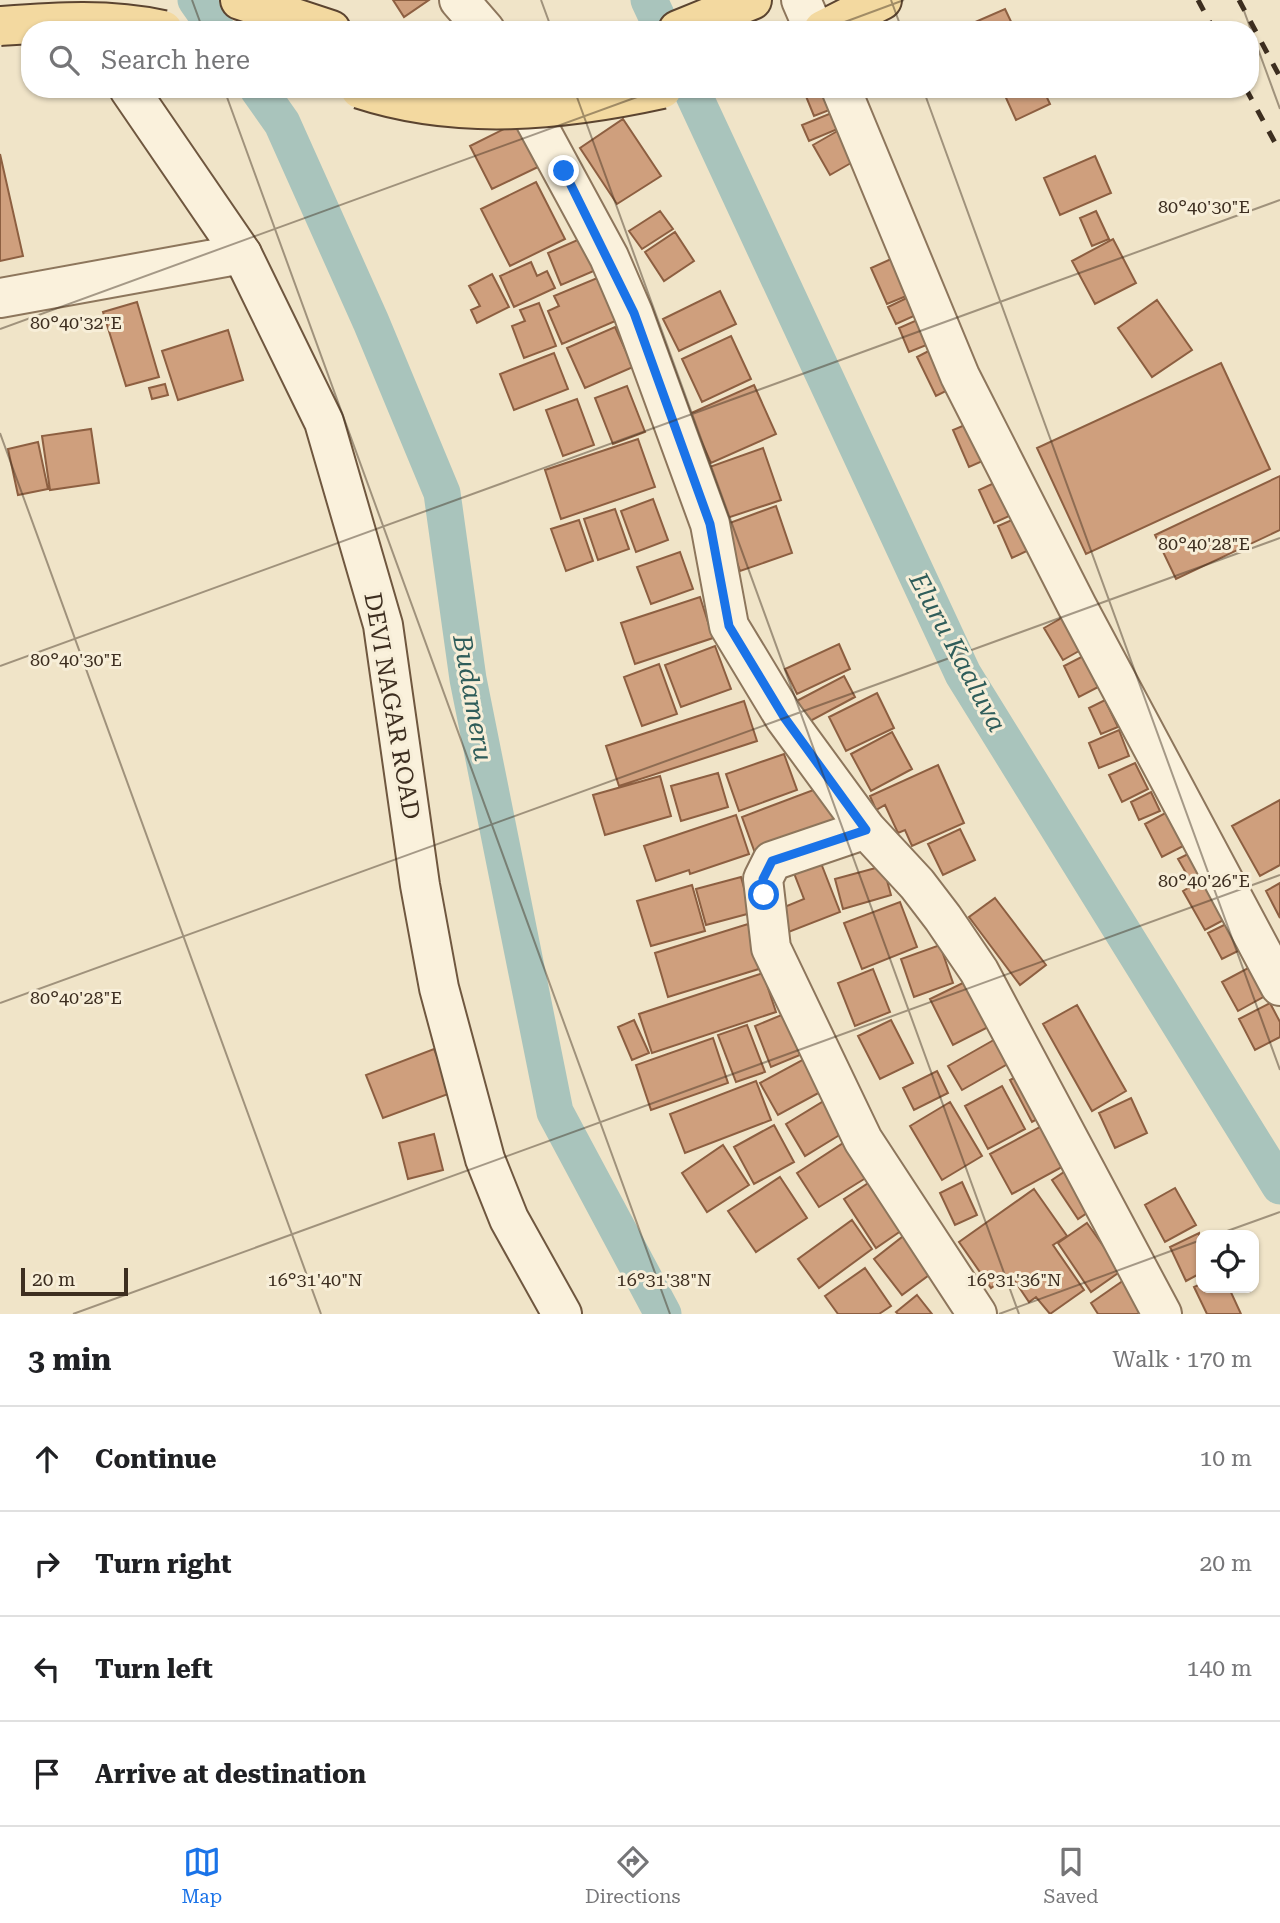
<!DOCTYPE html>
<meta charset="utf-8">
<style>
:root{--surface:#fff;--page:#f6f6f6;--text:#202124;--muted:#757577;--line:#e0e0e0;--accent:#1a73e8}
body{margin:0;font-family:"Roboto Serif",serif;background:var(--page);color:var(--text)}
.controls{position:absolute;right:21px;bottom:21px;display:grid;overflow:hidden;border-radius:14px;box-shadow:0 2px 5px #0004}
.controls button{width:63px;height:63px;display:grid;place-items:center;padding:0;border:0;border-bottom:2px solid var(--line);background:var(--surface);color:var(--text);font:35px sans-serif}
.scale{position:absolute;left:21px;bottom:18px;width:107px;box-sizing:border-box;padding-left:7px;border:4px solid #3d2e20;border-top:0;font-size:19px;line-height:24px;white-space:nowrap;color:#3d2e20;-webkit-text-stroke:5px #f7eed8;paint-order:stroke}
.stop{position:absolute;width:21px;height:21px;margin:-16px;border:5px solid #1a73e8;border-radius:50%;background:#fff}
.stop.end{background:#1a73e8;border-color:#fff;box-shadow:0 2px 7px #0008}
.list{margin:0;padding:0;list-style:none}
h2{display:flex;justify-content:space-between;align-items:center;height:91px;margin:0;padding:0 28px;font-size:30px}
h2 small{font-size:23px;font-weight:400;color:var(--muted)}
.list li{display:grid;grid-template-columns:46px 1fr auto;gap:21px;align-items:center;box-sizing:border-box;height:105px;padding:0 28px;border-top:2px solid var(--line)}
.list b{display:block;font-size:26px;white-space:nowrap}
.list em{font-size:23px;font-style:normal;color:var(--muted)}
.icon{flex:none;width:38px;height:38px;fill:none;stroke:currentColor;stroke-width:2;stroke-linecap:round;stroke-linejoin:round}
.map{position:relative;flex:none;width:1280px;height:1314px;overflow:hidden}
.search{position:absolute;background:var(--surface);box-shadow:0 2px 5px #0004;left:21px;right:21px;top:21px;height:77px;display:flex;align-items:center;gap:18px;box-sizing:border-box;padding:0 24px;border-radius:28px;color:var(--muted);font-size:26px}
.sheet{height:511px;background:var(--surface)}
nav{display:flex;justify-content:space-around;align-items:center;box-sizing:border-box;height:98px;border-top:2px solid var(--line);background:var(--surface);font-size:19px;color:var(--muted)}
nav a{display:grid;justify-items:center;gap:4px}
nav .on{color:var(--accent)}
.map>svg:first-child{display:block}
</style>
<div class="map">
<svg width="1280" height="1314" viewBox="0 0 1280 1314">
<rect width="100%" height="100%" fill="#f0e4c8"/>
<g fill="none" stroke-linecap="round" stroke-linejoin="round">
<path stroke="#a9c4bc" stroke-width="37" d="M 196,0 L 217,30
M 649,0 L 663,30
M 258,89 L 282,123 L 371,322 L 442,493 L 468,679 L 555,1112 L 663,1314
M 691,89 L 963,674 L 1280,1186"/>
</g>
<path fill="#cf9f7d" stroke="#8d5f41" stroke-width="2" d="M 393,0 L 429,0 L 404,17 Z
M 1005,9 L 1015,30 L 957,30 Z
M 803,89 L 830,89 L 837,107 L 814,116 Z
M 1002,89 L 1043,89 L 1050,104 L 1016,120 Z
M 834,112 L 840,128 L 809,141 L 802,125 Z
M 623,119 L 661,176 L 617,204 L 580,148 Z
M 516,123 L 538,167 L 492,189 L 470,146 Z
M 841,129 L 858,159 L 830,175 L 813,145 Z
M 0,154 L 23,256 L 0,261 Z
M 1095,156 L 1111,193 L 1060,215 L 1044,178 Z
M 536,182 L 565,239 L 510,266 L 481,209 Z
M 660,211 L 673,229 L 642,249 L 629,231 Z
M 1096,211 L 1109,239 L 1092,246 L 1080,218 Z
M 675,232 L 694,261 L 664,281 L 645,252 Z
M 582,238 L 596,270 L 561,285 L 548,253 Z
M 1113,239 L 1136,283 L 1095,304 L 1072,261 Z
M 900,255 L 916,292 L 887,304 L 871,268 Z
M 531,262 L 537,276 L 547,271 L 555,288 L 514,307 L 500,276 Z
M 492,274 L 509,307 L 477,323 L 471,310 L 480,306 L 469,286 Z
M 602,276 L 620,319 L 562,344 L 548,311 L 559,306 L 554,296 Z
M 720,291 L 736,324 L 679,351 L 663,319 Z
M 917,293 L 925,311 L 896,324 L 888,307 Z
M 1157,300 L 1192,350 L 1152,377 L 1118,328 Z
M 137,302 L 159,377 L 126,386 L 103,312 Z
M 539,303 L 556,346 L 524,358 L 512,326 L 525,321 L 520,310 Z
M 924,317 L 934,342 L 909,352 L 899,328 Z
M 615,327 L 633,367 L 585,388 L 567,348 Z
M 228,330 L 243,380 L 178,400 L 162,351 Z
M 731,336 L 751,379 L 702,402 L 682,359 Z
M 940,345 L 960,384 L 936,396 L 917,357 Z
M 554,353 L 568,389 L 514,410 L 500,374 Z
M 1221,363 L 1270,469 L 1086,554 L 1037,448 Z
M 165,384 L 168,395 L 152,399 L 149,388 Z
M 754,385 L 776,434 L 711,463 L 689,414 Z
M 627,386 L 645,432 L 613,444 L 595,398 Z
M 577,399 L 594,445 L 563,456 L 546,410 Z
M 979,419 L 994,456 L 969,467 L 953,430 Z
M 91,429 L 99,483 L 50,490 L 42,436 Z
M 638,439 L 655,487 L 561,519 L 545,470 Z
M 38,442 L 48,489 L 18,495 L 8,449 Z
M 763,448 L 781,500 L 718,521 L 701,470 Z
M 1280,476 L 1280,530 L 1176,579 L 1155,535 Z
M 1007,477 L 1022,510 L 994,523 L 979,490 Z
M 653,499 L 668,540 L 636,552 L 621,511 Z
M 776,506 L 792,553 L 740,571 L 724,525 Z
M 615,509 L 629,549 L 598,560 L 584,519 Z
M 1021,516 L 1035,547 L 1012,558 L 998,526 Z
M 579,520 L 593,561 L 566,571 L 551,529 Z
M 680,552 L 693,589 L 651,604 L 637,567 Z
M 700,597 L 713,638 L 635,664 L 621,623 Z
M 1067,615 L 1086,647 L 1063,660 L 1044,628 Z
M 839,644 L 850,669 L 797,694 L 785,669 Z
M 715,646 L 731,689 L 681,707 L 665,665 Z
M 1089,653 L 1104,684 L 1079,697 L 1064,666 Z
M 659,664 L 677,714 L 642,726 L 624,677 Z
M 844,676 L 855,697 L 801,726 L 789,705 Z
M 877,693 L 894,728 L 846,751 L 829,717 Z
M 1105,700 L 1118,727 L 1101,734 L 1089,708 Z
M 744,701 L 757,741 L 619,786 L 606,746 Z
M 1119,730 L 1129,756 L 1099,768 L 1089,743 Z
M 892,732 L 912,769 L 871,791 L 851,754 Z
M 784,754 L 797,790 L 739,811 L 726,774 Z
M 1135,763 L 1148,789 L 1122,802 L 1109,775 Z
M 938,765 L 964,823 L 912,846 L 905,830 L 898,833 L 885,805 L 876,810 L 870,796 Z
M 718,773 L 728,807 L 681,821 L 671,786 Z
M 660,776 L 671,816 L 605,835 L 593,795 Z
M 824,786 L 838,822 L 755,853 L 742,817 Z
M 1151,792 L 1160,811 L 1139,820 L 1131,802 Z
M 1280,800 L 1280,865 L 1260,876 L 1232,826 Z
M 1169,811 L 1187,844 L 1162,857 L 1145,824 Z
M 736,815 L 749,854 L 690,874 L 689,870 L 656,881 L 644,846 Z
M 960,829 L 975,860 L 943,875 L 928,844 Z
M 1194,851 L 1231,916 L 1205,930 L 1183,891 L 1193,885 L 1178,859 Z
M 819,858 L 840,912 L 786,933 L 777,910 L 804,899 L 792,868 Z
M 883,866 L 891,895 L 843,909 L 835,879 Z
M 741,877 L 751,913 L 706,925 L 696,889 Z
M 1280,883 L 1280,918 L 1266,891 Z
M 692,885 L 705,931 L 651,946 L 637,901 Z
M 995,898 L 1046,965 L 1020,985 L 969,917 Z
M 900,902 L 917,947 L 862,969 L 844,923 Z
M 1234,920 L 1248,946 L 1222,959 L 1208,933 Z
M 748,924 L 762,968 L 668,997 L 655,953 Z
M 940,945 L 953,983 L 914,997 L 901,959 Z
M 1250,967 L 1265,996 L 1238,1011 L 1222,982 Z
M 873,969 L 890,1012 L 855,1026 L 838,983 Z
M 763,973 L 776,1012 L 652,1053 L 639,1014 Z
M 977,976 L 1000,1021 L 953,1045 L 930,999 Z
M 1270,1003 L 1280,1022 L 1280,1037 L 1255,1050 L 1239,1019 Z
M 1077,1005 L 1126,1091 L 1092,1111 L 1043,1024 Z
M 784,1014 L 800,1055 L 771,1067 L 755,1026 Z
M 634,1020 L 649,1053 L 632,1060 L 618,1027 Z
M 891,1020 L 913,1063 L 880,1079 L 858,1036 Z
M 747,1025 L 765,1072 L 736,1082 L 718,1035 Z
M 1006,1033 L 1020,1057 L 962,1090 L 948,1066 Z
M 713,1038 L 728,1083 L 651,1110 L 636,1065 Z
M 434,1049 L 451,1093 L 383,1118 L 366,1075 Z
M 806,1058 L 824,1090 L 778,1115 L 760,1083 Z
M 937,1071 L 948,1093 L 914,1110 L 903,1088 Z
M 1027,1071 L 1049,1113 L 1032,1122 L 1010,1080 Z
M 756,1081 L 771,1120 L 685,1153 L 670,1114 Z
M 1002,1086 L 1025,1129 L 988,1149 L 965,1106 Z
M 832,1096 L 851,1128 L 805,1156 L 786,1124 Z
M 1131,1098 L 1147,1133 L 1115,1148 L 1099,1113 Z
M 950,1102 L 982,1156 L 942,1180 L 910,1126 Z
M 1051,1121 L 1073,1161 L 1012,1194 L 990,1154 Z
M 774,1125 L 794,1162 L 754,1184 L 734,1147 Z
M 434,1134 L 443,1170 L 408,1179 L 399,1143 Z
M 854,1136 L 877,1171 L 819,1207 L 797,1173 Z
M 723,1145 L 749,1185 L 707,1212 L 682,1173 Z
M 1076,1164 L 1102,1203 L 1078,1219 L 1052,1180 Z
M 879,1176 L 911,1224 L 876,1248 L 844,1199 Z
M 780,1177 L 807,1218 L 756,1252 L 728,1211 Z
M 962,1182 L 977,1215 L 955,1225 L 940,1193 Z
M 1175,1188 L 1196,1225 L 1165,1242 L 1145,1205 Z
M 1034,1189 L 1067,1236 L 1053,1245 L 1084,1290 L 1050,1314 L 1036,1297 L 1029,1302 L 1010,1274 L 991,1288 L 959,1242 Z
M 852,1220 L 872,1249 L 819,1288 L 798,1259 Z
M 1087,1223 L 1121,1271 L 1091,1292 L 1058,1243 Z
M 911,1230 L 940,1267 L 902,1295 L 874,1259 Z
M 1199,1233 L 1201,1273 L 1186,1281 L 1170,1247 Z
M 865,1268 L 891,1306 L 879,1314 L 838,1314 L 825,1296 Z
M 1127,1278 L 1145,1314 L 1098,1314 L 1091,1303 Z
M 1201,1284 L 1201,1288 L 1229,1288 L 1241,1314 L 1207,1314 L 1194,1287 Z
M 917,1295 L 932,1314 L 898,1314 L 896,1312 Z"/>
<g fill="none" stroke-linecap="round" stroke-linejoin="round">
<g stroke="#8d765c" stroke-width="42">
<path id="street" d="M 459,0 L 485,30
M 801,0 L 814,30
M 518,89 L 609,257 L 633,313 L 710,524 L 729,626 L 784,717 L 866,829 L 917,884 L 943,918 L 979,971 L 1162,1314
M 841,89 L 960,376 L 1077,606 L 1280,986
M 0,298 L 242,254
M 866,829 L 772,861 L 763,879 L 771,948 L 863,1140 L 977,1314"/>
</g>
<g stroke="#6f573f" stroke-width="42">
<path id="secondary" d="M 129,89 L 242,254 L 324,422 L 383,625 L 420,885 L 439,988 L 485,1159 L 509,1219 L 562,1314"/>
</g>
<g stroke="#5b4430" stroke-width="42">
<path id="primary" d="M 240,0 L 331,30
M 678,30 L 752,0
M 823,30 L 882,0"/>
</g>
<use href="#street" stroke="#faf1dc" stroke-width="38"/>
<use href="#secondary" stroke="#faf1dc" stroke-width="38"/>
<use href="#primary" stroke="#f3d9a0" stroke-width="38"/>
<path stroke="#3d2e20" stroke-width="5" stroke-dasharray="12 12" stroke-linecap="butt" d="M 1198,0 L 1214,30
M 1239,0 L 1280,77
M 1246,89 L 1280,152"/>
<g stroke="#5b4430" stroke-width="42" stroke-linecap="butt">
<path id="primary-bridge" d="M 0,26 C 56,22 109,18 163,30
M 360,89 C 458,121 562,111 662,89"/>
</g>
<use href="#primary-bridge" stroke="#f3d9a0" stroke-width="38"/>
</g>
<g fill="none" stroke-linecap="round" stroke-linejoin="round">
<path stroke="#1a73e8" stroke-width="9" d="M 564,171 L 634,313 L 710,524 L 729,626 L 784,717 L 866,830 L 772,861 L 763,879 L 764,895"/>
</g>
<path fill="none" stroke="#3d2e20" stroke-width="2" stroke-opacity="0.45" d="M 192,0 L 203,30M 541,0 L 552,30M 891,0 L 902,30M 1240,0 L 1280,109M 823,30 L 904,0M 224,89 L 670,1314M 574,89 L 1019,1314M 923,89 L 1280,1070M 0,329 L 659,89M 0,433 L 321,1314M 0,666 L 1280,200M 0,1003 L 1280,538M 1216,1235 L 1280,1212M 73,1314 L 1280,875M 999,1314 L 1201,1240"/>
<g text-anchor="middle" stroke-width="6" stroke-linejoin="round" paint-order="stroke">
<g font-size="24" fill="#3d2e20" stroke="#f7eed8">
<text transform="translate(392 706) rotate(80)" y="8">DEVI NAGAR ROAD</text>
</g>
<g font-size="26" font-style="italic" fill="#2f5d5a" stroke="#f7eed8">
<text transform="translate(958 652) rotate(62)" y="9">Eluru Kaaluva</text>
<text transform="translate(473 698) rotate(80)" y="9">Budameru</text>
</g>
</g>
<g font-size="18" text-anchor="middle" fill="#3d2e20" stroke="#f7eed8" stroke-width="6" stroke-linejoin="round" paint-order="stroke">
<text x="1204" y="213">80°40'30"E</text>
<text x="76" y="329">80°40'32"E</text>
<text x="1204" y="550">80°40'28"E</text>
<text x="76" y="666">80°40'30"E</text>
<text x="1204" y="887">80°40'26"E</text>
<text x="76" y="1004">80°40'28"E</text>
<text x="315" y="1286">16°31'40"N</text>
<text x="664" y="1286">16°31'38"N</text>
<text x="1014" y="1286">16°31'36"N</text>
</g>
</svg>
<div class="controls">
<button><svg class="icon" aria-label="locate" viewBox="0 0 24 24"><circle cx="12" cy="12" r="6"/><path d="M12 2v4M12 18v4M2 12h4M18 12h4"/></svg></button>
</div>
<div class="scale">20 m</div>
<div class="stop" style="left:764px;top:895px"></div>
<div class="stop end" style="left:564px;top:171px"></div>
<div class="search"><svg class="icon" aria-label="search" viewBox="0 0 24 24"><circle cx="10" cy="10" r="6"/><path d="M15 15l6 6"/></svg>Search here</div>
</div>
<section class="sheet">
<h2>3 min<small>Walk · 170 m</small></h2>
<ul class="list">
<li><svg class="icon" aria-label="ahead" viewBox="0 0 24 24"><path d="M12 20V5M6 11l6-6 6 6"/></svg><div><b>Continue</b></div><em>10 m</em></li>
<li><svg class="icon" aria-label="right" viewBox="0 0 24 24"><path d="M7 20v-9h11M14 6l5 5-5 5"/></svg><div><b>Turn right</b></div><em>20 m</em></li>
<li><svg class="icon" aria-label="left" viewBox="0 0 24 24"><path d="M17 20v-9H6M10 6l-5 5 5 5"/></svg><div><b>Turn left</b></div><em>140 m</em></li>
<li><svg class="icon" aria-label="arrive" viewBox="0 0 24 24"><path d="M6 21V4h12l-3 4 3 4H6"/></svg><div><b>Arrive at destination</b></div></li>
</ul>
</section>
<nav>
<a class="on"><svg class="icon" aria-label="map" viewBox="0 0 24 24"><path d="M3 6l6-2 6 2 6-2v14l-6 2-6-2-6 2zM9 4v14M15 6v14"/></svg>Map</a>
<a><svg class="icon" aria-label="directions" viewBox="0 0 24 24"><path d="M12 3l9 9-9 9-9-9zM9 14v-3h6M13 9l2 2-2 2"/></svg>Directions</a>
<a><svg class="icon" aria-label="saved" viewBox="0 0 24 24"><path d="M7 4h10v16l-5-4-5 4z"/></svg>Saved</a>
</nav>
